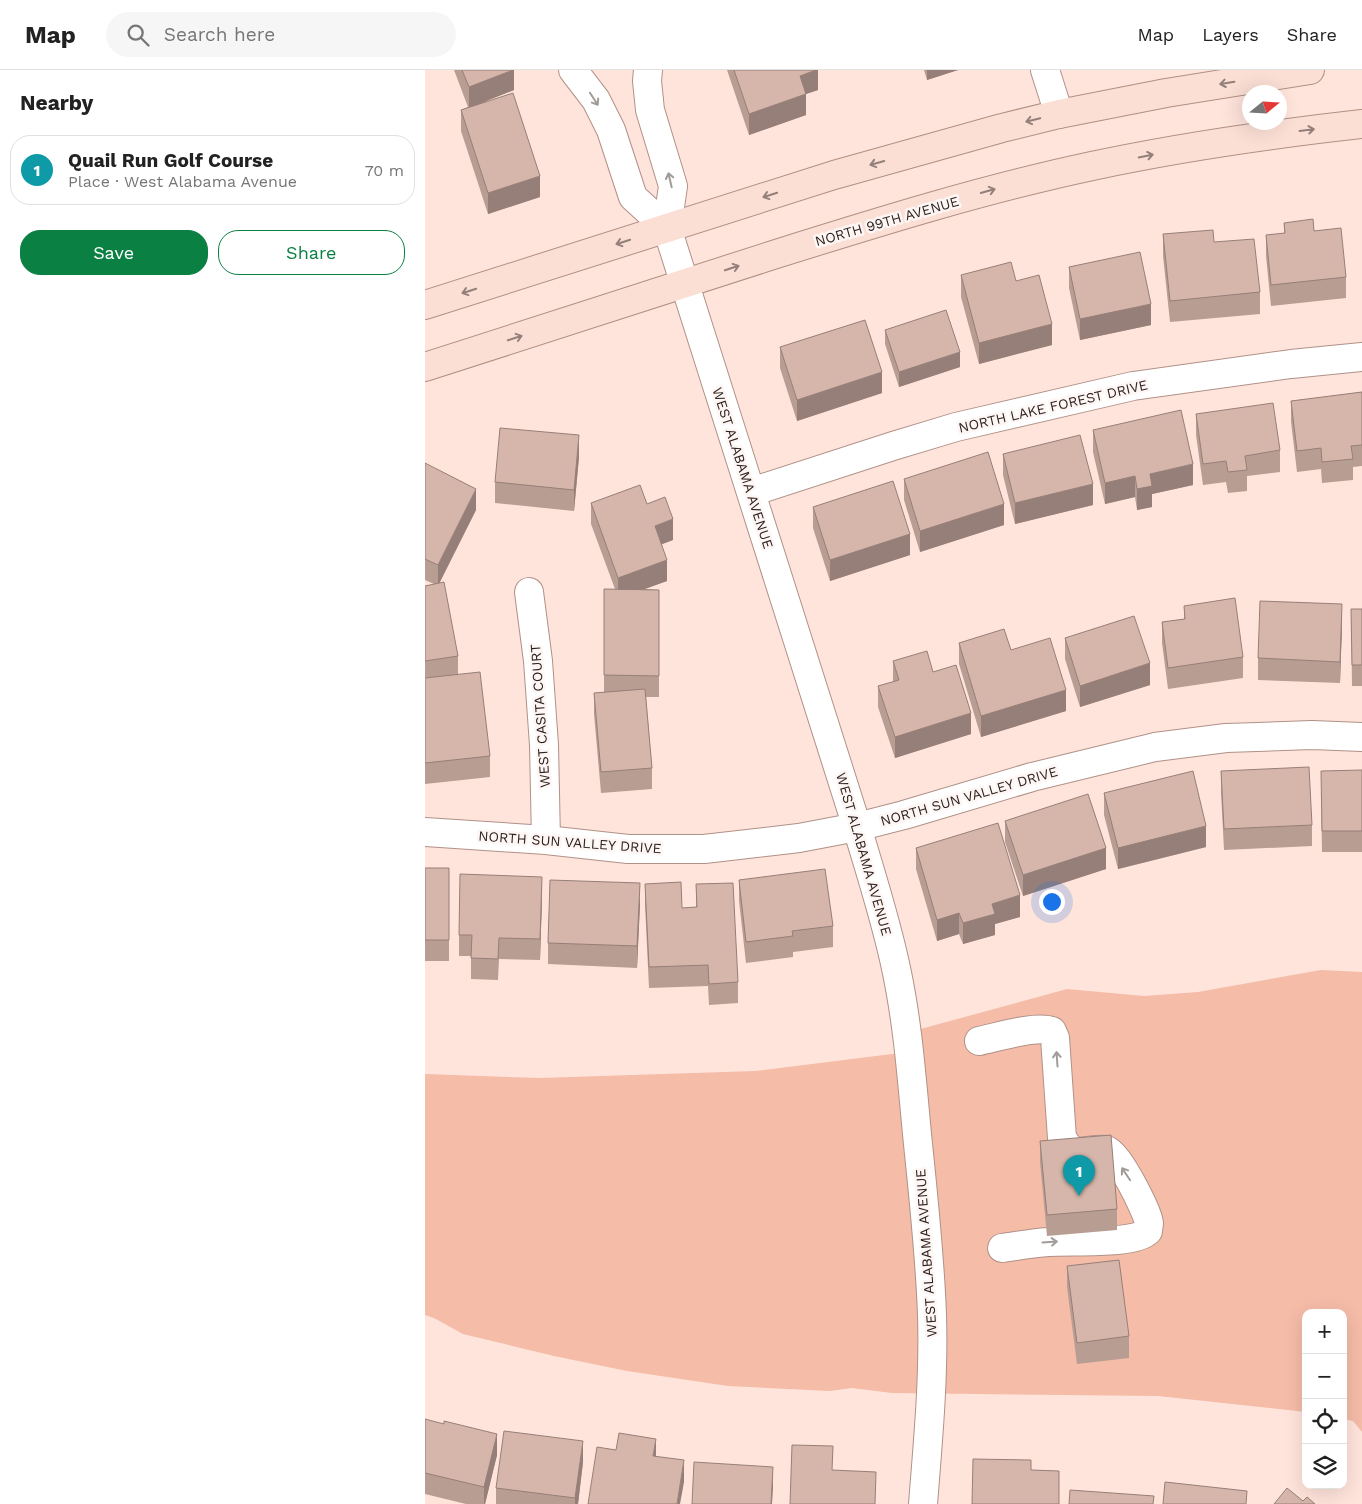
<!DOCTYPE html>
<meta charset="utf-8">
<style>
:root{--surface:#fff;--page:#f6f6f6;--text:#222;--muted:#767676;--line:#e0e0e0;--accent:#0b8043}
body{margin:0;font-family:"Work Sans",sans-serif;background:var(--page);color:var(--text)}
.controls{position:absolute;right:15px;bottom:15px;display:grid;overflow:hidden;border-radius:10px;box-shadow:0 5px 20px #0002}
.controls button{width:45px;height:45px;display:grid;place-items:center;padding:0;border:0;border-bottom:1px solid var(--line);background:var(--surface);color:var(--text);font:25px sans-serif}
.compass{position:absolute;left:817px;top:15px;width:45px;height:45px;border-radius:50%;background:var(--surface);box-shadow:0 5px 20px #0002;rotate:72deg}
.you{position:absolute;left:626px;top:831px;width:18px;height:18px;margin:-12px;border:4px solid #fff;border-radius:50%;background:#1a73e8;box-shadow:0 0 0 8px #1a73e833}
.badge{display:grid;place-items:center;width:32px;height:32px;border-radius:50%;background:var(--accent);color:#fff;font-size:16px;font-weight:700}
.pin{position:absolute;translate:-50% -41px;filter:drop-shadow(0 1px 2px #0008)}
.pin::after{content:'';position:absolute;top:26px;width:18px;height:15px;background:inherit;clip-path:polygon(0 0,100% 0,50% 100%)}
.list{margin:0;padding:0;list-style:none}
h2{display:flex;justify-content:space-between;align-items:center;height:65px;margin:0;padding:0 20px;font-size:21px}
h2 small{font-size:16px;font-weight:400;color:var(--muted)}
.list li{display:grid;grid-template-columns:32px 1fr auto;gap:15px;align-items:center;box-sizing:border-box;height:70px;margin:0 10px 10px;padding:0 10px;border:1px solid var(--line);border-radius:20px}
.list b{display:block;font-size:19px;white-space:nowrap}
.list p{margin:0;font-size:16px;white-space:nowrap;color:var(--muted)}
.list em{font-size:16px;font-style:normal;color:var(--muted)}
.actions{display:flex;gap:10px;padding:15px 20px}
.actions a{flex:1;padding:11px 0;border:1px solid var(--accent);border-radius:20px;text-align:center;font-size:18px;color:var(--accent)}
.actions .main{background:var(--accent);color:#fff}
.icon{flex:none;width:28px;height:28px;fill:none;stroke:currentColor;stroke-width:2;stroke-linecap:round;stroke-linejoin:round}
.map{position:relative;flex:none;width:937px;height:1434px;overflow:hidden}
header{display:flex;align-items:center;gap:30px;box-sizing:border-box;height:70px;padding:0 25px;background:var(--surface);border-bottom:1px solid var(--line)}
header strong{font-size:24px}
nav{display:flex;gap:28px;margin-inline-start:auto;font-size:18px}
.search{width:350px;height:45px;background:var(--page);display:flex;align-items:center;gap:12px;box-sizing:border-box;padding:0 18px;border-radius:28px;color:var(--muted);font-size:19px}
main{display:flex}
aside{flex:1;background:var(--surface)}
.map>svg:first-child{display:block}
</style>
<header>
<strong>Map</strong>
<div class="search"><svg class="icon" aria-label="search" viewBox="0 0 24 24"><circle cx="10" cy="10" r="6"/><path d="M15 15l6 6"/></svg>Search here</div>
<nav><a>Map</a><a>Layers</a><a>Share</a></nav>
</header>
<main>
<aside>
<h2>Nearby<small></small></h2>
<ul class="list">
<li><span class="badge" style="background:#0f9aa8">1</span><div><b>Quail Run Golf Course</b><p>Place · West Alabama Avenue</p></div><em>70 m</em></li>
</ul>
<div class="actions"><a class="main">Save</a><a>Share</a></div>
</aside>
<div class="map">
<svg width="937" height="1434" viewBox="0 0 937 1434">
<rect width="100%" height="100%" fill="#ffe4db"/>
<path fill="#f5bca8" d="M 896,900 L 937,902 L 937,1362 L 928,1351 L 918,1349 L 918,1243 L 881,1243 L 881,1342 L 733,1326 L 467,1323 L 427,1318 L 405,1321 L 303,1316 L 202,1301 L 129,1286 L 38,1264 L 9,1248 L 0,1245 L 0,1004 L 115,1008 L 330,1001 L 483,982 L 481,963 L 642,919 L 719,926 L 773,922 Z"/>
<g fill="none" stroke-linecap="round" stroke-linejoin="round">
<g stroke="#b09187" stroke-width="30">
<path id="minor" d="M 148,0 L 171,30 L 186,60 L 208,127 L 242,158
M 223,0 L 222,11 L 225,40 L 248,116 L 242,158 L 432,757 C 446,805 462,853 472,903 C 483,956 487,1011 492,1064 C 498,1124 505,1185 507,1245 C 509,1308 503,1371 498,1434
M 620,0 L 634,44
M 326,422 L 468,376 L 531,357 L 708,316 L 866,294 L 937,287
M 104,522 L 113,591 L 119,675 L 121,770
M 0,762 L 121,770 L 203,779 L 279,779 L 374,768 L 432,757 L 479,745 L 607,707 L 730,677 L 801,668 L 887,665 L 937,667
M 554,971 C 573,967 611,955 627,961 L 630,968 L 637,1068 L 646,1081 C 658,1084 670,1078 681,1080 C 693,1082 722,1141 724,1153 C 724,1154 723,1160 723,1161 C 709,1175 645,1170 623,1172 C 608,1173 592,1176 577,1178"/>
</g>
<g stroke="#b18f83" stroke-width="30">
<path id="major" d="M 0,235 L 409,105 L 577,58 L 634,44 L 741,23 L 885,0
M 0,297 C 116,260 232,222 348,185 C 453,152 559,119 667,96 C 756,77 847,64 937,54"/>
</g>
<use href="#minor" stroke="#fff" stroke-width="28"/>
<use href="#major" stroke="#fbdfd5" stroke-width="28"/>
</g>
<path fill="#b89d93" d="M 29,0 L 89,0 L 89,20 L 61,31 L 115,127 L 63,144 L 36,61 L 36,40 L 43,37 Z
M 302,0 L 393,0 L 393,20 L 381,24 L 381,45 L 324,65 Z
M 499,0 L 533,0 L 502,10 Z
M 859,153 L 889,161 L 921,207 L 921,228 L 846,236 L 841,186 L 841,165 L 859,164 Z
M 738,164 L 789,172 L 835,222 L 835,244 L 745,252 L 738,186 Z
M 644,197 L 726,255 L 655,270 L 644,218 Z
M 536,205 L 591,211 L 627,275 L 554,294 L 536,227 Z
M 460,260 L 535,297 L 474,317 L 460,274 Z
M 355,277 L 457,323 L 372,351 L 355,298 Z
M 937,322 L 937,396 L 928,397 L 928,410 L 897,413 L 896,399 L 872,402 L 866,352 L 866,331 Z
M 771,344 L 855,380 L 855,402 L 822,406 L 822,421 L 803,423 L 801,412 L 778,415 L 771,365 Z
M 668,360 L 768,415 L 727,424 L 727,437 L 712,440 L 710,427 L 680,434 L 668,382 Z
M 578,384 L 668,435 L 590,454 L 578,405 Z
M 154,387 L 149,441 L 70,433 L 70,412 Z
M 0,393 L 51,440 L 14,513 L 33,586 L 33,605 L 65,686 L 65,707 L 0,714 L 0,516 L 9,514 L 0,510 Z
M 479,409 L 579,455 L 495,482 L 479,430 Z
M 166,433 L 222,434 L 248,470 L 236,474 L 242,511 L 218,519 L 234,520 L 234,627 L 221,627 L 227,698 L 227,719 L 176,723 L 169,644 L 169,623 L 179,622 L 179,519 L 190,519 L 166,454 Z
M 388,437 L 485,485 L 405,511 L 388,458 Z
M 759,536 L 818,587 L 818,608 L 743,619 L 737,573 L 737,552 L 759,549 Z
M 926,539 L 937,539 L 937,616 L 927,616 Z
M 917,555 L 915,613 L 833,610 L 833,588 Z
M 640,568 L 725,615 L 655,637 L 640,589 Z
M 534,573 L 586,580 L 641,641 L 556,667 L 534,594 Z
M 468,591 L 508,602 L 546,664 L 470,688 L 453,637 L 453,616 L 468,612 Z
M 937,700 L 937,782 L 897,782 L 896,722 Z
M 796,701 L 887,755 L 887,776 L 799,780 L 796,722 Z
M 679,723 L 781,777 L 693,799 L 679,745 Z
M 580,751 L 681,799 L 598,826 L 580,772 Z
M 491,778 L 595,847 L 570,854 L 570,865 L 538,874 L 534,864 L 512,871 L 491,799 Z
M 0,798 L 24,798 L 24,891 L 0,891 Z
M 314,810 L 408,856 L 408,877 L 368,882 L 368,887 L 321,893 L 314,831 Z
M 220,814 L 257,838 L 271,837 L 271,814 L 313,912 L 313,933 L 284,935 L 283,916 L 224,918 L 220,835 Z
M 117,828 L 115,890 L 74,889 L 73,910 L 46,909 L 46,886 L 34,886 L 34,865 Z
M 215,834 L 212,898 L 123,894 L 123,873 Z
M 615,1071 L 692,1139 L 692,1160 L 622,1166 L 615,1092 Z
M 642,1196 L 704,1266 L 704,1288 L 652,1294 L 642,1217 Z
M 0,1349 L 72,1385 L 60,1434 L 41,1434 L 0,1424 Z
M 158,1392 L 153,1434 L 71,1434 L 71,1418 Z"/>
<path fill="#967f78" d="M 88,0 L 89,0 L 89,20 L 44,38 L 44,17 Z
M 391,0 L 393,0 L 393,20 L 381,24 L 381,45 L 324,65 L 324,44 L 375,6 Z
M 502,0 L 533,0 L 502,10 Z
M 115,106 L 115,127 L 63,144 L 63,123 Z
M 726,234 L 726,255 L 655,270 L 655,249 Z
M 627,254 L 627,275 L 554,294 L 554,273 Z
M 535,282 L 535,297 L 474,317 L 474,302 Z
M 457,302 L 457,323 L 372,351 L 372,330 Z
M 154,365 L 154,387 L 149,441 L 149,420 Z
M 768,394 L 768,415 L 727,424 L 727,437 L 712,440 L 712,419 L 725,404 Z
M 710,406 L 710,427 L 680,434 L 680,413 Z
M 668,414 L 668,435 L 590,454 L 590,433 Z
M 51,419 L 51,440 L 13,516 L 13,495 Z
M 579,434 L 579,455 L 495,482 L 495,461 Z
M 248,449 L 248,470 L 230,477 L 230,456 Z
M 485,464 L 485,485 L 405,511 L 405,490 Z
M 242,490 L 242,511 L 193,529 L 193,508 Z
M 917,534 L 917,555 L 915,613 L 915,592 Z
M 725,593 L 725,615 L 655,637 L 655,616 Z
M 641,620 L 641,641 L 556,667 L 556,646 Z
M 546,643 L 546,664 L 470,688 L 470,667 Z
M 781,756 L 781,777 L 693,799 L 693,778 Z
M 681,778 L 681,799 L 598,826 L 598,805 Z
M 117,807 L 117,828 L 115,890 L 115,869 Z
M 215,813 L 215,834 L 212,898 L 212,876 Z
M 595,825 L 595,847 L 570,854 L 570,865 L 538,874 L 538,853 L 567,834 Z
M 534,843 L 534,864 L 512,871 L 512,850 Z
M 72,1364 L 72,1385 L 60,1434 L 59,1434 L 59,1417 Z
M 231,1369 L 231,1390 L 228,1386 Z
M 158,1371 L 158,1392 L 153,1434 L 150,1434 L 150,1428 Z
M 259,1390 L 259,1412 L 255,1434 L 252,1434 Z
M 348,1397 L 348,1418 L 347,1434 L 346,1434 Z"/>
<path fill="#d6b6ab" stroke="#967f78" d="M 37,0 L 88,0 L 44,17 Z
M 309,0 L 391,0 L 375,6 L 381,24 L 324,44 Z
M 88,23 L 115,106 L 63,123 L 36,40 Z
M 888,149 L 889,161 L 916,158 L 921,207 L 846,215 L 841,165 L 860,163 L 859,153 Z
M 788,160 L 789,172 L 829,169 L 835,222 L 745,231 L 738,164 Z
M 715,182 L 726,234 L 655,249 L 644,197 Z
M 586,192 L 591,211 L 614,205 L 627,254 L 554,273 L 536,205 Z
M 521,240 L 535,282 L 474,302 L 460,260 Z
M 440,250 L 457,302 L 372,330 L 355,277 Z
M 937,322 L 937,375 L 926,376 L 928,389 L 897,392 L 896,378 L 872,381 L 866,331 Z
M 848,333 L 855,380 L 820,386 L 822,400 L 803,402 L 801,391 L 778,394 L 771,344 Z
M 756,340 L 768,394 L 725,404 L 727,416 L 712,419 L 710,406 L 680,413 L 668,360 Z
M 75,358 L 154,365 L 149,420 L 70,412 Z
M 655,365 L 668,414 L 590,433 L 578,384 Z
M 563,382 L 579,434 L 495,461 L 479,409 Z
M 0,393 L 51,419 L 13,495 L 0,489 Z
M 468,411 L 485,464 L 405,490 L 388,437 Z
M 215,415 L 222,434 L 240,427 L 248,449 L 230,456 L 242,490 L 193,508 L 166,433 Z
M 19,512 L 33,586 L 0,591 L 0,516 Z
M 179,519 L 234,520 L 234,606 L 179,605 Z
M 810,528 L 818,587 L 743,598 L 737,552 L 760,549 L 759,536 Z
M 835,531 L 917,534 L 915,592 L 833,588 Z
M 926,539 L 937,539 L 937,595 L 927,595 Z
M 709,546 L 725,593 L 655,616 L 640,568 Z
M 579,559 L 586,580 L 625,568 L 641,620 L 556,646 L 534,573 Z
M 502,581 L 508,602 L 531,595 L 546,643 L 470,667 L 453,616 L 474,610 L 468,591 Z
M 55,602 L 65,686 L 0,693 L 0,608 Z
M 220,619 L 227,698 L 176,702 L 169,623 Z
M 884,697 L 887,755 L 799,759 L 796,701 Z
M 937,700 L 937,761 L 897,761 L 896,701 Z
M 768,701 L 781,756 L 693,778 L 679,723 Z
M 663,724 L 681,778 L 598,805 L 580,751 Z
M 573,753 L 595,825 L 567,834 L 570,844 L 538,853 L 534,843 L 512,850 L 491,778 Z
M 0,798 L 24,798 L 24,870 L 0,870 Z
M 400,799 L 408,856 L 367,861 L 368,866 L 321,872 L 314,810 Z
M 35,804 L 117,807 L 115,869 L 74,868 L 73,889 L 46,888 L 47,865 L 34,865 Z
M 125,810 L 215,813 L 212,876 L 123,873 Z
M 256,812 L 257,838 L 272,837 L 271,814 L 308,813 L 313,912 L 284,914 L 283,895 L 224,897 L 220,814 Z
M 686,1065 L 692,1139 L 622,1145 L 615,1071 Z
M 694,1190 L 704,1266 L 652,1273 L 642,1196 Z
M 0,1349 L 19,1354 L 19,1351 L 72,1364 L 59,1417 L 0,1403 Z
M 79,1361 L 158,1371 L 150,1428 L 71,1418 Z
M 194,1363 L 231,1369 L 228,1386 L 259,1390 L 252,1434 L 163,1434 L 172,1377 L 191,1380 Z
M 367,1375 L 408,1376 L 407,1400 L 451,1402 L 450,1434 L 365,1434 Z
M 548,1389 L 606,1390 L 606,1400 L 634,1401 L 634,1434 L 547,1434 Z
M 269,1392 L 348,1397 L 346,1434 L 267,1434 Z
M 740,1412 L 822,1421 L 821,1434 L 738,1434 Z
M 862,1418 L 878,1431 L 882,1427 L 890,1434 L 849,1434 Z
M 645,1420 L 729,1426 L 728,1434 L 644,1434 Z"/>
<defs><path id="oneway-shaft" d="M-6 0H5M1.5-3L5.5 0L1.5 3" fill="none" stroke-width="1.6" stroke-linecap="round" stroke-linejoin="round" transform="scale(1.25)"/></defs>
<g stroke="#94807a">
<use href="#oneway-shaft" transform="translate(802 13) rotate(171)"/>
<use href="#oneway-shaft" transform="translate(608 50) rotate(166)"/>
<use href="#oneway-shaft" transform="translate(882 60) rotate(-7)"/>
<use href="#oneway-shaft" transform="translate(721 86) rotate(-11)"/>
<use href="#oneway-shaft" transform="translate(452 93) rotate(164)"/>
<use href="#oneway-shaft" transform="translate(563 121) rotate(-16)"/>
<use href="#oneway-shaft" transform="translate(345 125) rotate(162)"/>
<use href="#oneway-shaft" transform="translate(198 172) rotate(162)"/>
<use href="#oneway-shaft" transform="translate(307 198) rotate(-18)"/>
<use href="#oneway-shaft" transform="translate(44 221) rotate(162)"/>
<use href="#oneway-shaft" transform="translate(90 268) rotate(-18)"/>
</g>
<g stroke="#a19c9a">
<use href="#oneway-shaft" transform="translate(169 29) rotate(57)"/>
<use href="#oneway-shaft" transform="translate(245 110) rotate(-103)"/>
<use href="#oneway-shaft" transform="translate(632 989) rotate(-94)"/>
<use href="#oneway-shaft" transform="translate(701 1104) rotate(-124)"/>
<use href="#oneway-shaft" transform="translate(625 1172) rotate(-4)"/>
</g>
<g text-anchor="middle" stroke-width="5" stroke-linejoin="round" paint-order="stroke">
<g font-size="14" fill="#2e221e" stroke="#fdf6f4">
<text transform="translate(462 151) rotate(-16)" y="5">NORTH 99TH AVENUE</text>
<text transform="translate(628 336) rotate(-13)" y="5">NORTH LAKE FOREST DRIVE</text>
<text transform="translate(318 398) rotate(72)" y="5">WEST ALABAMA AVENUE</text>
<text transform="translate(115 646) rotate(-94)" y="5">WEST CASITA COURT</text>
<text transform="translate(544 726) rotate(-16)" y="5">NORTH SUN VALLEY DRIVE</text>
<text transform="translate(145 772) rotate(4)" y="5">NORTH SUN VALLEY DRIVE</text>
<text transform="translate(439 784) rotate(74)" y="5">WEST ALABAMA AVENUE</text>
<text transform="translate(501 1183) rotate(-94)" y="5">WEST ALABAMA AVENUE</text>
</g>
</g>
</svg>
<div class="controls">
<button>+</button>
<button>−</button>
<button><svg class="icon" aria-label="locate" viewBox="0 0 24 24"><circle cx="12" cy="12" r="6"/><path d="M12 2v4M12 18v4M2 12h4M18 12h4"/></svg></button>
<button><svg class="icon" aria-label="layers" viewBox="0 0 24 24"><path d="M12 4l9 5-9 5-9-5zM3 14l9 5 9-5"/></svg></button>
</div>
<svg class="compass" viewBox="-18 -18 36 36"><path d="M0-13l5 13h-10z" fill="#e53935"/><path d="M0 13l5-13h-10z" fill="#767676"/></svg>
<div class="you"></div>
<div class="pin badge" style="left:654px;top:1126px;background:#0f9aa8">1</div>
</div>
</main>
